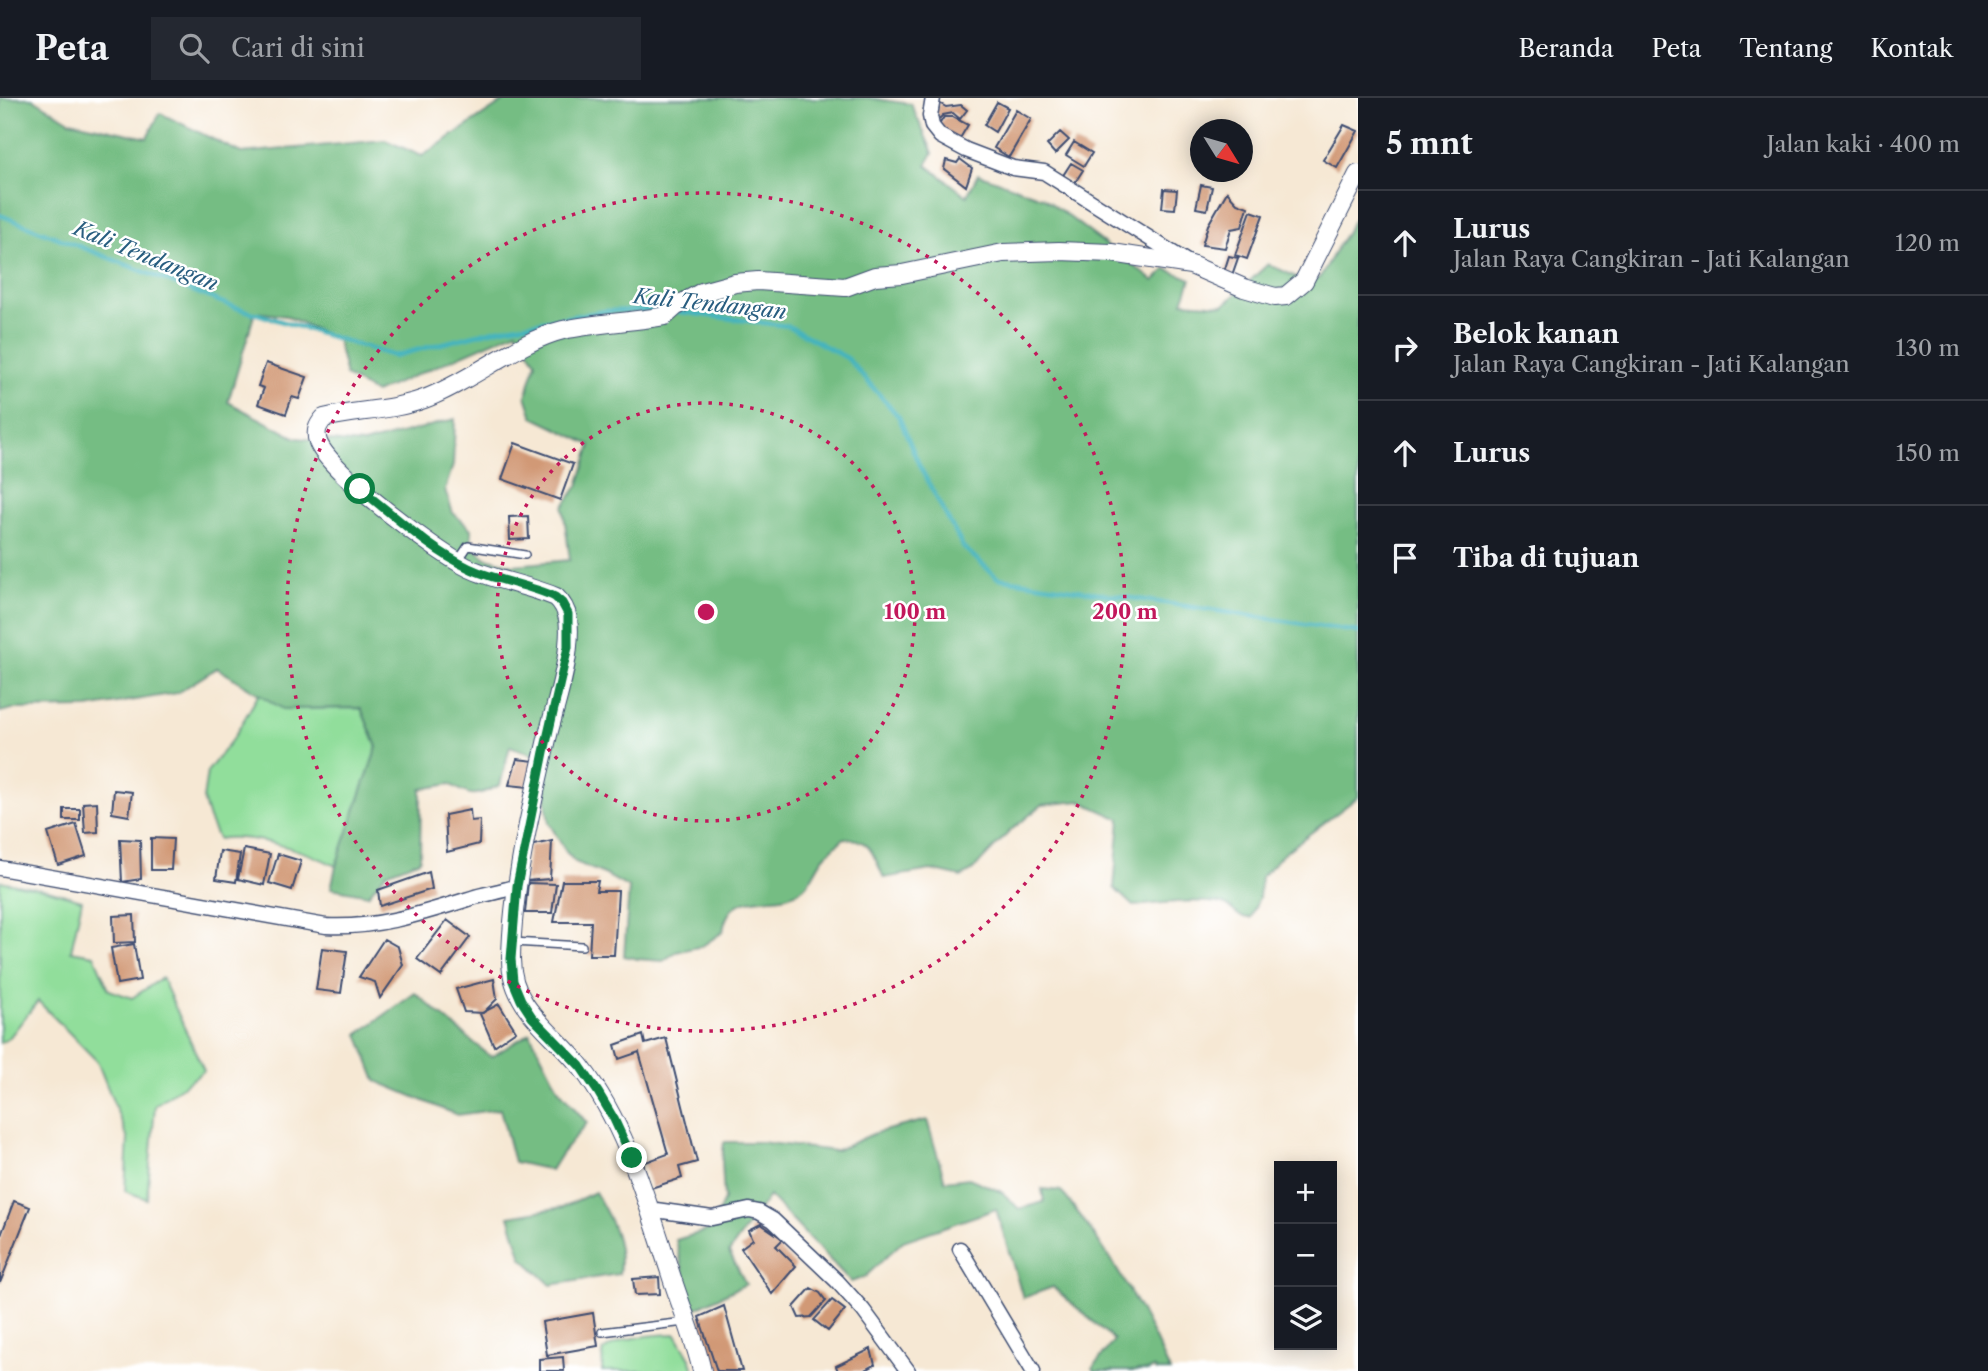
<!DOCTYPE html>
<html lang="id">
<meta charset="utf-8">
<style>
:root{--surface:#171b24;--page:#242831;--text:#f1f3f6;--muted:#9ea1a6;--line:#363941}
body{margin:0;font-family:"Libre Caslon Text",serif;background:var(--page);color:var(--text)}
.controls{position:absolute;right:21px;bottom:21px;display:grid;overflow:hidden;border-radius:0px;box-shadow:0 4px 18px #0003}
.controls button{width:63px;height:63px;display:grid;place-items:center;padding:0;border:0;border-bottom:2px solid var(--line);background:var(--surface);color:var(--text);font:35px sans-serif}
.compass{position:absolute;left:1190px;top:21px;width:63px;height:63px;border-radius:50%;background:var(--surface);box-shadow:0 4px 18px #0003;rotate:127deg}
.stop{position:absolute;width:21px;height:21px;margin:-16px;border:5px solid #0b8043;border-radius:50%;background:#fff}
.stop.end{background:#0b8043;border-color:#fff;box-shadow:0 2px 7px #0008}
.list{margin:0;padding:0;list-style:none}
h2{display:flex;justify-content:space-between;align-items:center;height:91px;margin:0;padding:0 28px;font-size:30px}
h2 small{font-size:23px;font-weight:400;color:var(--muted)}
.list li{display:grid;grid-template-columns:46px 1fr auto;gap:21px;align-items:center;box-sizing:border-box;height:105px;padding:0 28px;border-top:2px solid var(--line)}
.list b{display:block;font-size:26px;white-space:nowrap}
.list p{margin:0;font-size:23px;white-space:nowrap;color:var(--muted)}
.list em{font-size:23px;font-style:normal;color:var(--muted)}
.icon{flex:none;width:38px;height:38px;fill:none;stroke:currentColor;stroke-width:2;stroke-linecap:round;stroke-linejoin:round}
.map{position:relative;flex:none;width:1358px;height:1273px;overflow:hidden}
header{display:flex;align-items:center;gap:42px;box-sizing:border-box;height:98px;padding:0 35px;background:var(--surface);border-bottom:2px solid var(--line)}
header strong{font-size:33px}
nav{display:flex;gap:38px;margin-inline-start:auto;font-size:24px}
.search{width:490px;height:63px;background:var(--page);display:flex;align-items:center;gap:18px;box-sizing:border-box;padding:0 24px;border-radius:0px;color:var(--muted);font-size:26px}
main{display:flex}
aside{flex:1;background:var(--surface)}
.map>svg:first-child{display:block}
</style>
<header>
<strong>Peta</strong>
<div class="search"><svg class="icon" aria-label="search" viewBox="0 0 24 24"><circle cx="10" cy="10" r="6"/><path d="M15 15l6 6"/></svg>Cari di sini</div>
<nav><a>Beranda</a><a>Peta</a><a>Tentang</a><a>Kontak</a></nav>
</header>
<main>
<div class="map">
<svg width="1358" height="1273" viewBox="0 0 1358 1273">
<rect width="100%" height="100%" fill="#fff"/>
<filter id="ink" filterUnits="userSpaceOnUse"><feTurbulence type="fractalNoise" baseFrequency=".0143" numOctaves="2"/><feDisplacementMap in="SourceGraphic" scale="14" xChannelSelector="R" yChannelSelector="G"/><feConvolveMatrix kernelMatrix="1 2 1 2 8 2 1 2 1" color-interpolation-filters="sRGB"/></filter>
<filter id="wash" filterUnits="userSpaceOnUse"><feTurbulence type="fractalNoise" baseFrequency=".00686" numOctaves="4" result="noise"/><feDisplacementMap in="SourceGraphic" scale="28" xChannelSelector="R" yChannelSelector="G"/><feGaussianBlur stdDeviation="1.57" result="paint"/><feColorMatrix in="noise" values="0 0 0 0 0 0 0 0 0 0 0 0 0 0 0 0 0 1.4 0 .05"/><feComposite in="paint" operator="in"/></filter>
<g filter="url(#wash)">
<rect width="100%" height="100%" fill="#f6e8d4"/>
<path fill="#91de9b" stroke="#56867c" stroke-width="2" d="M 259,596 L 284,611 L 361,610 L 377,649 L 336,768 C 306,753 251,735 218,741 L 209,721 L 203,701 L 207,674 L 234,639 Z
M 0,783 L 48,792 L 82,802 L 71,853 L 94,857 L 109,892 L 132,900 L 162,880 L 204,973 L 155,1007 L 147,1101 L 125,1093 L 128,1041 L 97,963 L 38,903 L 9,940 L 0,945 Z
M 676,1236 L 691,1262 L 694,1273 L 602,1273 L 603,1253 C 624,1238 651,1237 676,1236 Z"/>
<path fill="#74bd83" stroke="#487670" stroke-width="2" fill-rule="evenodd" d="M 0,0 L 32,0 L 70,23 L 147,40 L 160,15 L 241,55 L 385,42 L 422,58 L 504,3 L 505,0 L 868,0 L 911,6 L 933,55 L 926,67 L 967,98 L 978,76 L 1044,100 L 1154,183 L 1166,171 L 1191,181 L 1183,204 L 1224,207 L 1268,166 L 1296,179 L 1319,181 L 1358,114 L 1358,699 L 1283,756 L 1261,779 L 1259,799 L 1251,820 C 1232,819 1236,810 1223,806 C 1199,800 1158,806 1133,808 L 1114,790 L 1120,721 L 1080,703 L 1042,707 L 1010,733 L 972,773 L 961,779 L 931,772 L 884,780 C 873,757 872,741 844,740 C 838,746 830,752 824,759 C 816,768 812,784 802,791 C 776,811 729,785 723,834 L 702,848 L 676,854 L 663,863 L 637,861 L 624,858 L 629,790 L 604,776 L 575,764 L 566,754 L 549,725 L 546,704 L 547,662 L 510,648 L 500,687 C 476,698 473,701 450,686 L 421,691 L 420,762 L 386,775 L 368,797 L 331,790 L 336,768 L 377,649 L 361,610 L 283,611 L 217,570 L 177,595 L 87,610 L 12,611 L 0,614 ZM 255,214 L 286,218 L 337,241 L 346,278 L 375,295 L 517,233 L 536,264 L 526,298 L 533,319 L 591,347 L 578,388 L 563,409 L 570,462 L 514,467 L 486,460 L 472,448 L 471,431 L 453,415 L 445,392 L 453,367 L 455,321 L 363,346 L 296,340 L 228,304 Z
M 415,895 L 491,959 L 530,935 L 559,992 L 587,1025 L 561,1056 L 551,1072 L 514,1064 L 500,1011 L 457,1017 L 376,983 L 358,936 Z
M 927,1022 L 945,1083 L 969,1080 L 1002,1094 L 1019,1111 L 1044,1104 L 1042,1091 L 1061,1093 C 1105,1147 1142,1209 1170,1273 L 1156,1273 L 1154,1270 L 1147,1273 L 1095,1273 L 1093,1270 L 1114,1242 L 1053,1189 L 1023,1200 L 996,1111 L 903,1143 L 865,1179 L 851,1184 L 769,1098 L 729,1154 L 746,1186 L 692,1212 L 676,1142 L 712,1131 L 724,1101 L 722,1063 L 724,1044 L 760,1044 L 835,1053 L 875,1035 Z
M 595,1094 C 610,1120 624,1145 619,1176 L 551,1187 L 522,1160 L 509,1118 L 563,1109 Z"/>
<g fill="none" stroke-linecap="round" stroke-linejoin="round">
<path stroke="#44b4be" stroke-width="4.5" d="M 0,117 L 231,208 L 394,258 L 502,230 L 605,213 L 657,212
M 679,214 L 788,228 L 847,260 L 899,319 L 920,369 L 963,449 L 998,480 L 1358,534"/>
</g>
<g id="blocks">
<path fill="#d19976" d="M 997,4 L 1008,10 L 995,34 L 984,27 Z
M 939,5 L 946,9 L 961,7 L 967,12 L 960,21 L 953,15 L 943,17 L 938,22 L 936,13 Z
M 1016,12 L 1031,21 L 1009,59 L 994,50 Z
M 944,19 L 953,19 L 968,27 L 959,42 L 937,30 Z
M 1344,27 L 1358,33 L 1337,70 L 1323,62 Z
M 1060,34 L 1069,42 L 1055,56 L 1047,47 Z
M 1074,44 L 1092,55 L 1084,68 L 1066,57 Z
M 960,61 L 972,70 L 966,88 L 944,71 L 946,62 L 957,65 Z
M 1071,65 L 1083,72 L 1074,86 L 1062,79 Z
M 1201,87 L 1212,89 L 1207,112 L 1196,110 Z
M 1164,91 L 1177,92 L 1175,111 L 1162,110 Z
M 1227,94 L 1237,105 L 1248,109 L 1242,129 L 1231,131 L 1225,150 L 1202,147 L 1208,127 Z
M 1251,113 L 1263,117 L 1247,161 L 1235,157 Z
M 1229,158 L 1238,160 L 1231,180 L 1223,177 Z
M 266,265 L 307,279 L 299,301 L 292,299 L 286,316 L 258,306 L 264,290 L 258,288 Z
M 515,345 L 573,366 L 560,402 L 502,381 Z
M 528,418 L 529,441 L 510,442 L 509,419 Z
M 517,661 L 535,663 L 528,689 L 509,687 Z
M 114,692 L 132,694 L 129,718 L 112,715 Z
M 97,704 L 98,734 L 85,735 L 83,705 Z
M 64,711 L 80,711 L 80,722 L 64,722 Z
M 470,712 L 471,723 L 480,722 L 479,746 L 447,754 L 445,717 Z
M 76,726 L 86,758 L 58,767 L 48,735 Z
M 151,740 L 173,741 L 171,772 L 151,772 Z
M 120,741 L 140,742 L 141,781 L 122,784 Z
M 552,743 L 550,781 L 525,783 L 529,748 Z
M 244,751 L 270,756 L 264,787 L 238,781 Z
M 220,753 L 240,756 L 236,784 L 216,781 Z
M 278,756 L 301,763 L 292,792 L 269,785 Z
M 429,774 L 432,791 L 380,808 L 378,792 Z
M 562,783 L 598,783 L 596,793 L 618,793 L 614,857 L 589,857 L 591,824 L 554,824 Z
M 528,785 L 556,786 L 552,815 L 525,815 Z
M 134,817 L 135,844 L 114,845 L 113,818 Z
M 447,822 L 470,839 L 441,878 L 417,861 Z
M 384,841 L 398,849 L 403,867 L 380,900 L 375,884 L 359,879 Z
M 134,846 L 140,882 L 117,886 L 111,850 Z
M 322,850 L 347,853 L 341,895 L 316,892 Z
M 494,881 L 497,901 L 483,915 L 464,914 L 456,891 Z
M 499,906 L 516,933 L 494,948 L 480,916 Z
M 643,937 L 645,946 L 666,940 L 697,1064 L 679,1069 L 682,1080 L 651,1090 L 643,1065 L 668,1056 L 639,954 L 619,961 L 615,947 Z
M 14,1103 L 30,1109 L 0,1185 L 0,1140 Z
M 761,1126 L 783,1141 L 776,1148 L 796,1168 L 772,1196 L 741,1150 L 753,1141 L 749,1132 Z
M 659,1179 L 660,1196 L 635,1197 L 633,1181 Z
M 811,1190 L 820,1195 L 826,1203 L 811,1219 L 799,1220 L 794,1209 Z
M 832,1202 L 845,1212 L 828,1233 L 814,1222 Z
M 724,1208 L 742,1273 L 717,1273 L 699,1219 Z
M 593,1215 L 598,1248 L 547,1257 L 542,1224 Z
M 871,1251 L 875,1267 L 864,1273 L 838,1273 L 836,1268 Z
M 563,1259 L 564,1273 L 539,1273 L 539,1261 Z"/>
</g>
</g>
<g filter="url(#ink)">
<use href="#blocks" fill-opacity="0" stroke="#3c4b70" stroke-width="2"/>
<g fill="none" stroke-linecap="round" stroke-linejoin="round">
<g stroke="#3c4b70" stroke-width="10">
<path id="service" d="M 458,463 L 468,448 L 525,457
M 513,844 L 582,848
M 602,1234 L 685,1224"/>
</g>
<g stroke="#3c4b70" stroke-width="17">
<path id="minor" d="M 933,0 L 930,18 L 932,28 L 940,38 L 966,52 L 1013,70 L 1044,74 L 1187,164
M 0,770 L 326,828 C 377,831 427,814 475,799 C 489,795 503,793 517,788
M 649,1111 L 712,1120 L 749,1112 L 759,1114 L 773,1122 L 837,1183 L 863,1212 L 908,1273
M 960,1151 L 1033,1273"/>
</g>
<g stroke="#3c4b70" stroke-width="20">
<path id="tertiary" d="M 702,1273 C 695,1241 681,1209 671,1177 C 647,1105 628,1030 581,969 C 553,933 511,911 511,861 C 512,790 531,710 547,641 C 554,611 566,577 568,548 C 570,529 570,512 556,499 C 528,487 497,483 469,470 C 439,456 329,374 318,344 C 315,334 317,328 324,320 C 357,312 391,313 424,301 C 470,284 518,243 563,232 C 596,225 631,224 665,218 L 675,209 L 702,194 L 735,185 L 758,183 L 845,189 L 875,178 L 902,176 L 1003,155 L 1059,153 L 1112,155 L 1191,167 L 1244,190 L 1275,199 L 1286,198 L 1304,183 L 1358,76"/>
</g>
<use href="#service" stroke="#fff" stroke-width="7"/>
<use href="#minor" stroke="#fff" stroke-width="14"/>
<use href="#tertiary" stroke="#fff" stroke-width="18"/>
</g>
</g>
<g fill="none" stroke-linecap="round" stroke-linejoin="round" filter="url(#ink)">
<path stroke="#0b8043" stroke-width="9" d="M 360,391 C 395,418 429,451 469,470 C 496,483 528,486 555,499 L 562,505 L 568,516 L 568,549 L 544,654 L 517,788 L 511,861 L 513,883 L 521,902 L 532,919 L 580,968 L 598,994 L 614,1021 L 632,1060"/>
</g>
<g fill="none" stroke="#c2185b" stroke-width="3.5" stroke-dasharray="3.5 7">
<circle cx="706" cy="514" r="209"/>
<circle cx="706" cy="514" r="419"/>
</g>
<g text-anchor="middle" stroke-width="5" stroke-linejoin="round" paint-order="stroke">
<g font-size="21" font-style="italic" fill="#295e80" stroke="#fff">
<text transform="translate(146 158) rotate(22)" y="7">Kali Tendangan</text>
<text transform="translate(710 206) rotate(6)" y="7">Kali Tendangan</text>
</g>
</g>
<circle cx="706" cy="514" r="10" fill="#c2185b" stroke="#fff" stroke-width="3.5"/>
<g font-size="21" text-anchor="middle" font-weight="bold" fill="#c2185b" stroke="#fff" stroke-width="5" stroke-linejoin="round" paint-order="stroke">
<text x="915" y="521">100 m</text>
<text x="1125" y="521">200 m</text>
</g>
</svg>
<div class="controls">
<button>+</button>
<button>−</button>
<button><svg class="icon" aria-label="layers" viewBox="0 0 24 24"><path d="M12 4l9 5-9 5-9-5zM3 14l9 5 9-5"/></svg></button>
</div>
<svg class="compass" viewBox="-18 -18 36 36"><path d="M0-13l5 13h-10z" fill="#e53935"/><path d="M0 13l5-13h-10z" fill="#9ea1a6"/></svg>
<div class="stop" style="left:360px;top:391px"></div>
<div class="stop end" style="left:632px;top:1060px"></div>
</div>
<aside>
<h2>5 mnt<small>Jalan kaki · 400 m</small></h2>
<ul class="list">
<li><svg class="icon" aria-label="ahead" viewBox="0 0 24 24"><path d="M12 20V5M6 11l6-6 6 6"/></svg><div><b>Lurus</b><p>Jalan Raya Cangkiran - Jati Kalangan</p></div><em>120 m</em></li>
<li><svg class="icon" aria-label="right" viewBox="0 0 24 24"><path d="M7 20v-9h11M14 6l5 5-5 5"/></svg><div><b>Belok kanan</b><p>Jalan Raya Cangkiran - Jati Kalangan</p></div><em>130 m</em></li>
<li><svg class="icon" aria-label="ahead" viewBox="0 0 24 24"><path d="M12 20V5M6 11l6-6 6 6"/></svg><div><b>Lurus</b></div><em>150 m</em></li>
<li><svg class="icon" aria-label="arrive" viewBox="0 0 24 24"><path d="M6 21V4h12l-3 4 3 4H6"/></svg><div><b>Tiba di tujuan</b></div></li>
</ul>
</aside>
</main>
